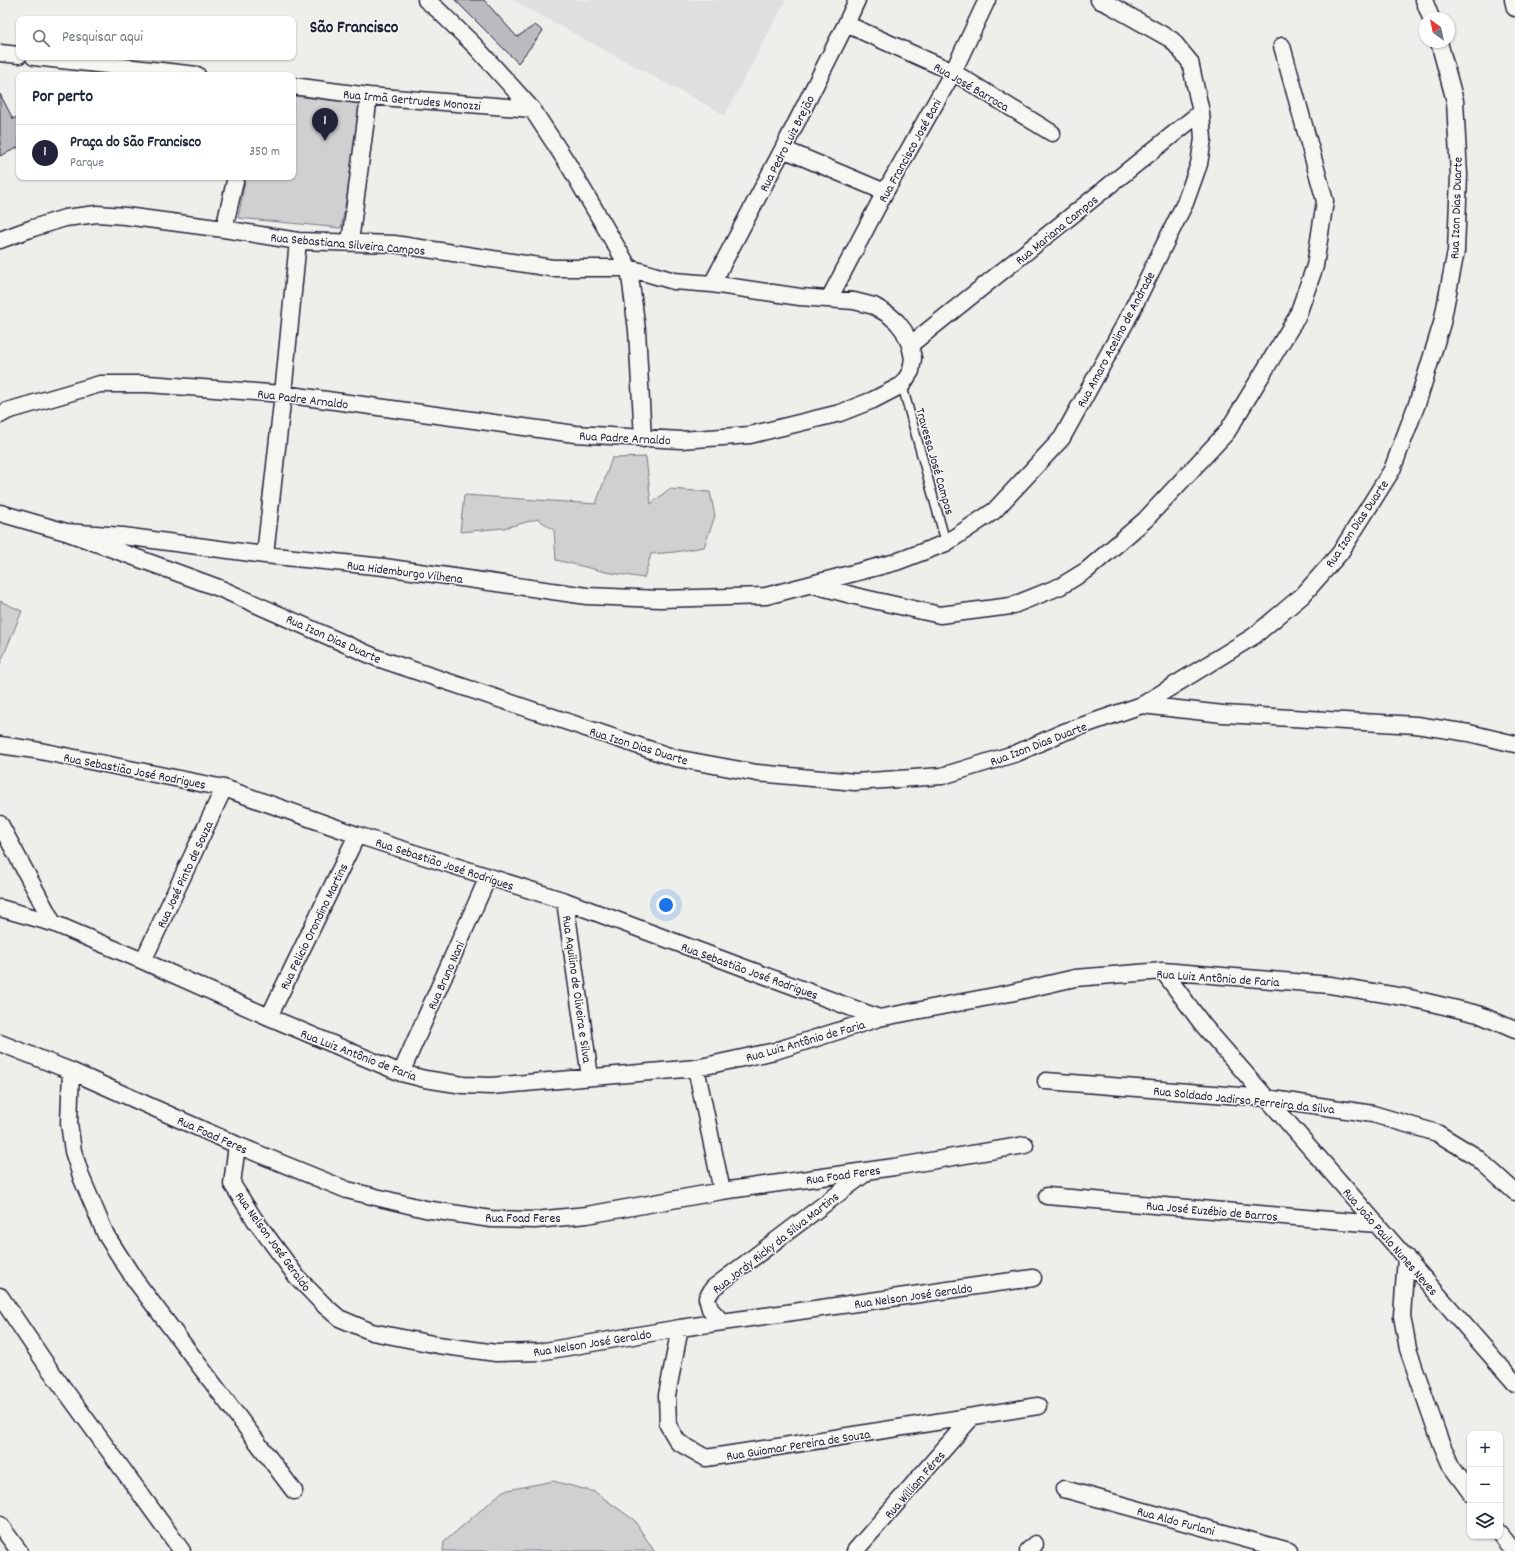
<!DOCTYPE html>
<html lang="pt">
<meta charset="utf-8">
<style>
:root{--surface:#fff;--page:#f2f2f3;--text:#1f2937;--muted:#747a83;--line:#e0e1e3;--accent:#22223b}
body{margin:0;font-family:Dekko,sans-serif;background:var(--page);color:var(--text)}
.controls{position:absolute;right:12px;bottom:12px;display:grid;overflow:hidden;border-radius:8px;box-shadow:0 1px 3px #0004}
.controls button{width:36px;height:36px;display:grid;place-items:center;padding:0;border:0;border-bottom:1px solid var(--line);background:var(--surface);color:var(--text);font:20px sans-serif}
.compass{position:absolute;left:1419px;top:12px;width:36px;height:36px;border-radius:50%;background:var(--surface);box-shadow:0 1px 3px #0004;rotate:327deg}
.you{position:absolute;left:666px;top:905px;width:14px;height:14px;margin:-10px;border:3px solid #fff;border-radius:50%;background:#1a73e8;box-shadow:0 0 0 6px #1a73e833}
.badge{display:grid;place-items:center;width:26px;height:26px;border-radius:50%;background:var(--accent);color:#fff;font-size:13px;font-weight:700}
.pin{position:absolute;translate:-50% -33px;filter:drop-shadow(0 1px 2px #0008)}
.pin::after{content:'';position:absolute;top:21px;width:14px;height:12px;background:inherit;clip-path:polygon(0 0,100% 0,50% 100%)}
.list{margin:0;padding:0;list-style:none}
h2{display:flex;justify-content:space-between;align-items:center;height:52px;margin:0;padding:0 16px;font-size:17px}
h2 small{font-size:13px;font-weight:400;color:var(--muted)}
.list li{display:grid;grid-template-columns:26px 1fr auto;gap:12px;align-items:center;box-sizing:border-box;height:56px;padding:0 16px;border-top:1px solid var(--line)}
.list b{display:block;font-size:15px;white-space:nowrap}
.list p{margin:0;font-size:13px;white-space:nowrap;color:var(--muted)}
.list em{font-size:13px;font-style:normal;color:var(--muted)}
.icon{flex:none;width:22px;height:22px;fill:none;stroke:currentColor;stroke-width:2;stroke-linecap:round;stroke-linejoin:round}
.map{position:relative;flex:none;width:1515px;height:1551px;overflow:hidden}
.search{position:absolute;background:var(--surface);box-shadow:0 1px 3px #0004;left:16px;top:16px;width:280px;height:44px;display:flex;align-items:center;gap:10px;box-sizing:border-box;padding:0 14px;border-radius:8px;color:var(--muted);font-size:15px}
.panel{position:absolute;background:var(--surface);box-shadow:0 1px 3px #0004;left:16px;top:72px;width:280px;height:108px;border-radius:8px}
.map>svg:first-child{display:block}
</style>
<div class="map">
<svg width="1515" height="1551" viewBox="0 0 1515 1551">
<rect width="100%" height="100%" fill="#eeeeeb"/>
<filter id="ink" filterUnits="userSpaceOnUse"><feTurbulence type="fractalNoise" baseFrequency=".025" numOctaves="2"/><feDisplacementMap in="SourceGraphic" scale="8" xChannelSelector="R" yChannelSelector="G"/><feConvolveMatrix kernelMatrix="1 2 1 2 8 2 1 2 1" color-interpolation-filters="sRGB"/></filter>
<g filter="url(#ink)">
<path fill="#dfdfde" d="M 512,0 L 786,0 L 725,115 Z"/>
<path fill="#d0d0d1" stroke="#797986" d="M 293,96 L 364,104 L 341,228 L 238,218 L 246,177 L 293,177 Z
M 646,457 L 651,504 L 669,489 L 710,492 L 715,516 L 704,547 L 675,552 L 651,554 L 644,578 L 606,572 L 556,560 L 554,530 L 538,519 L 504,528 L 460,532 L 464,495 L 596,504 L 612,458 Z
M 0,601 L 22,611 L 0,664 Z
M 553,1481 L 595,1492 L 634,1520 L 654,1551 L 443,1551 L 444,1542 L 503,1491 Z"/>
<path fill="#bbbbbf" stroke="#22223b" d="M 455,0 L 484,0 L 517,37 L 535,25 L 543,31 L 518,63 Z
M 0,94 L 13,119 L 19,116 L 19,147 L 0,156 Z"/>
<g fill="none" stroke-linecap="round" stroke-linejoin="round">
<g stroke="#22223b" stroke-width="11">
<path id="lane" d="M 902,385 L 946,543"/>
</g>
<g stroke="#22223b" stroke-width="19">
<path id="street" d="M 426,0 L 437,9 L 475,46 L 532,109 L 568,164 L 629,268 L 637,330 L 643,439
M 1424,0 L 1431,18
M 1513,0 L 1515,8
M 846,24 L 953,72 L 1052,133
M 0,53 L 19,55
M 34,57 L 197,75
M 293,86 L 369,96 L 532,109
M 783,149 L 885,192
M 224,229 L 236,177
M 0,240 L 33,228 L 65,218 L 97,214 L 125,216 L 224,229 L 298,241 L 394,244 L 552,268 L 629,268 L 674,281 L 712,284 L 800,297 L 854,301 L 874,306 L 889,315 L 897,322 L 904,331 L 910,345 L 913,358 L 911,371 L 902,385 L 873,400 L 840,413 L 750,435 L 681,440 L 575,434 L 283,394 L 148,384 L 100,384 L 7,411 L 0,415
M 350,242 L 369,96
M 712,284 L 783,149 L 846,24 L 857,0
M 829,299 L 885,192 L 953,72 L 987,0
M 910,345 L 1201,112
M 0,513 L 66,532 L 123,536 L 265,555 L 384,567 L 587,596 L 660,599 L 766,596 L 896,562 L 946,543 L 994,511 L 1062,438 L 1127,320 L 1185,203 L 1199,164 L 1203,139 L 1201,112 L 1190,62 L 1172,40 L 1110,5 L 1099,0
M 66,532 L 219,588 L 377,658 L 675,758 L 757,773 L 855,782 L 942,776 L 1017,753 L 1064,732 L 1142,705 L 1254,636 L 1303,595 L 1340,553 L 1392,470 L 1418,401 L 1442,323 L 1456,251 L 1459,175 L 1455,101 L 1439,42
M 265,555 L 283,394 L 298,241
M 814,585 L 855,596 L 940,615 L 1011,606 L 1061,586 L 1087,570 L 1145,520 L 1227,432 L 1297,317 L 1315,266 L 1325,201 L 1282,46
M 1142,705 L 1223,714 L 1416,725 L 1469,733 L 1515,744
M 0,745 L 35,750 L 224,788 L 357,835 L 565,901 L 879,1018
M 0,824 L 53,923
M 565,901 L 590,1077
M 0,908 L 53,923 L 143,961 L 269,1017 L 401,1073 L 425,1079 L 463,1085 L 491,1086 L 696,1068 L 775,1051 L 879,1018 L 1010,993 L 1075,978 L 1163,971 L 1330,985 L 1410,998 L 1478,1014 L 1515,1030
M 143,961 L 224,788
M 1163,971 L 1203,1025 L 1515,1383
M 269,1017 L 357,835
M 0,1043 L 71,1071 L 237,1145 L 347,1190 L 425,1209 L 491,1219 L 535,1220 L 587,1215 L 722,1191 L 894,1167 L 1025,1145
M 696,1068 L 722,1191
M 71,1071 L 69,1123 L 73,1151 L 82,1179 L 106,1235 L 135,1280 L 294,1491
M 401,1073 L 488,877
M 1046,1081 L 1266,1098 L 1373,1114 L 1437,1133 L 1475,1156 L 1515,1192
M 237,1145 L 232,1184 L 255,1220 L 297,1277 L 325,1306 L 339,1318 L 372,1332 L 438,1345 L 496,1353 L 539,1352 L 680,1328 L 1033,1278
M 1047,1196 L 1377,1224
M 1406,1257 L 1402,1316 L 1408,1349 L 1439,1438 L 1451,1466 L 1470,1492
M 0,1296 L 48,1367 L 182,1551
M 722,1322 L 710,1309 L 707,1298 L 713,1288 L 867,1172
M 680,1328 L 667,1395 L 668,1425 L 678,1442 L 706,1458 L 1038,1406
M 1064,1489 L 1289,1551
M 0,1525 L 19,1551
M 1500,1533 L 1514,1551
M 855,1551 L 972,1417
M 1028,1551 L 1035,1544"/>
</g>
<use href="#lane" stroke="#f6f6f2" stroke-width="8"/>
<use href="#street" stroke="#f6f6f2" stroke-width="16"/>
</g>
</g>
<g text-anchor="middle" stroke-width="3" stroke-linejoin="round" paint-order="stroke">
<g font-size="13" fill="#22223b" stroke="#f6f6f2">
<text transform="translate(972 86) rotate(30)" y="5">Rua José Barroca</text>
<text transform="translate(412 99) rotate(5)" y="5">Rua Irmã Gertrudes Monozzi</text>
<text transform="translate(786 143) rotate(-63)" y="5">Rua Pedro Luiz Brejão</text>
<text transform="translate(909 150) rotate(-61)" y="5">Rua Francisco José Bani</text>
<text transform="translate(1455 208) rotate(-88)" y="5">Rua Izon Dias Duarte</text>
<text transform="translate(1056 229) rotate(-39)" y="5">Rua Mariana Campos</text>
<text transform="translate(348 243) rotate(5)" y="5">Rua Sebastiana Silveira Campos</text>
<text transform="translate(1115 339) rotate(-62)" y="5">Rua Amaro Acelino de Andrade</text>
<text transform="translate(303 398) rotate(7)" y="5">Rua Padre Arnaldo</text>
<text transform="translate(625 437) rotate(3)" y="5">Rua Padre Arnaldo</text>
<text transform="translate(936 461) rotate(74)" y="5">Travessa José Campos</text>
<text transform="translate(1356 523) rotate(-56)" y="5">Rua Izon Dias Duarte</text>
<text transform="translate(405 571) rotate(7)" y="5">Rua Hidemburgo Vilhena</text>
<text transform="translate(334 638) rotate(24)" y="5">Rua Izon Dias Duarte</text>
<text transform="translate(1038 743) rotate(-21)" y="5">Rua Izon Dias Duarte</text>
<text transform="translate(639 745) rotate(17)" y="5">Rua Izon Dias Duarte</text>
<text transform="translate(135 770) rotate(11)" y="5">Rua Sebastião José Rodrigues</text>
<text transform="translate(445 863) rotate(18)" y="5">Rua Sebastião José Rodrigues</text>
<text transform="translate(184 874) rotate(-65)" y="5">Rua José Pinto de Souza</text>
<text transform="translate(313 926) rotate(-64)" y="5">Rua Felicio Orondino Martins</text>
<text transform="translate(750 970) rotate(20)" y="5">Rua Sebastião José Rodrigues</text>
<text transform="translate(445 975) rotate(-66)" y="5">Rua Bruno Nani</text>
<text transform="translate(1218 977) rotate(4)" y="5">Rua Luiz Antônio de Faria</text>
<text transform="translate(578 989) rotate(82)" y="5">Rua Aquilino de Oliveira e Silva</text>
<text transform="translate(805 1040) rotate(-16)" y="5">Rua Luiz Antônio de Faria</text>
<text transform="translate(359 1054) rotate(21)" y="5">Rua Luiz Antônio de Faria</text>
<text transform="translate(1244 1099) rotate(6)" y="5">Rua Soldado Jadirso Ferreira da Silva</text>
<text transform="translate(213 1134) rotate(24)" y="5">Rua Foad Feres</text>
<text transform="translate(843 1174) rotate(-8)" y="5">Rua Foad Feres</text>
<text transform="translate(1212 1210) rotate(5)" y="5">Rua José Euzébio de Barros</text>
<text x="523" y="1222">Rua Foad Feres</text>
<text transform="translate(274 1241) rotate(54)" y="5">Rua Nelson José Geraldo</text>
<text transform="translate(1391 1241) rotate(49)" y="5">Rua João Paulo Nunes Neves</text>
<text transform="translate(775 1242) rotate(-38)" y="5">Rua Jordy Ricky da Silva Martins</text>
<text transform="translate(913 1295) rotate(-8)" y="5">Rua Nelson José Geraldo</text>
<text transform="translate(592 1342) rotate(-9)" y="5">Rua Nelson José Geraldo</text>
<text transform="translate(798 1444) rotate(-9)" y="5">Rua Guiomar Pereira de Souza</text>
<text transform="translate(914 1484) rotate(-49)" y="5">Rua William Féres</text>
<text transform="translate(1176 1520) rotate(15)" y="5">Rua Aldo Furlani</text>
</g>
<g font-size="17" font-weight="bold" fill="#22223b" stroke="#f6f6f2">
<text x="354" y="32">São Francisco</text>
</g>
</g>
</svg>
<div class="controls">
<button>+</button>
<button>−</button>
<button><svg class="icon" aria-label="layers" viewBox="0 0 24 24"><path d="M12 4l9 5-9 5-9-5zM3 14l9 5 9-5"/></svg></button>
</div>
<svg class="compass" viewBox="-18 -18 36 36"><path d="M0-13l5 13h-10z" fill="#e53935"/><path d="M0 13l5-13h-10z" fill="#747a83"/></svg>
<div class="you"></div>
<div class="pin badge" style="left:325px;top:141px">1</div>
<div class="search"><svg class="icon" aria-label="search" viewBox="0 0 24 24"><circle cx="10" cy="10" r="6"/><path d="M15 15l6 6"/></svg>Pesquisar aqui</div>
<section class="panel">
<h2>Por perto<small></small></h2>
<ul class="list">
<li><span class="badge">1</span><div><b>Praça do São Francisco</b><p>Parque</p></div><em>350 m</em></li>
</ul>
</section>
</div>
